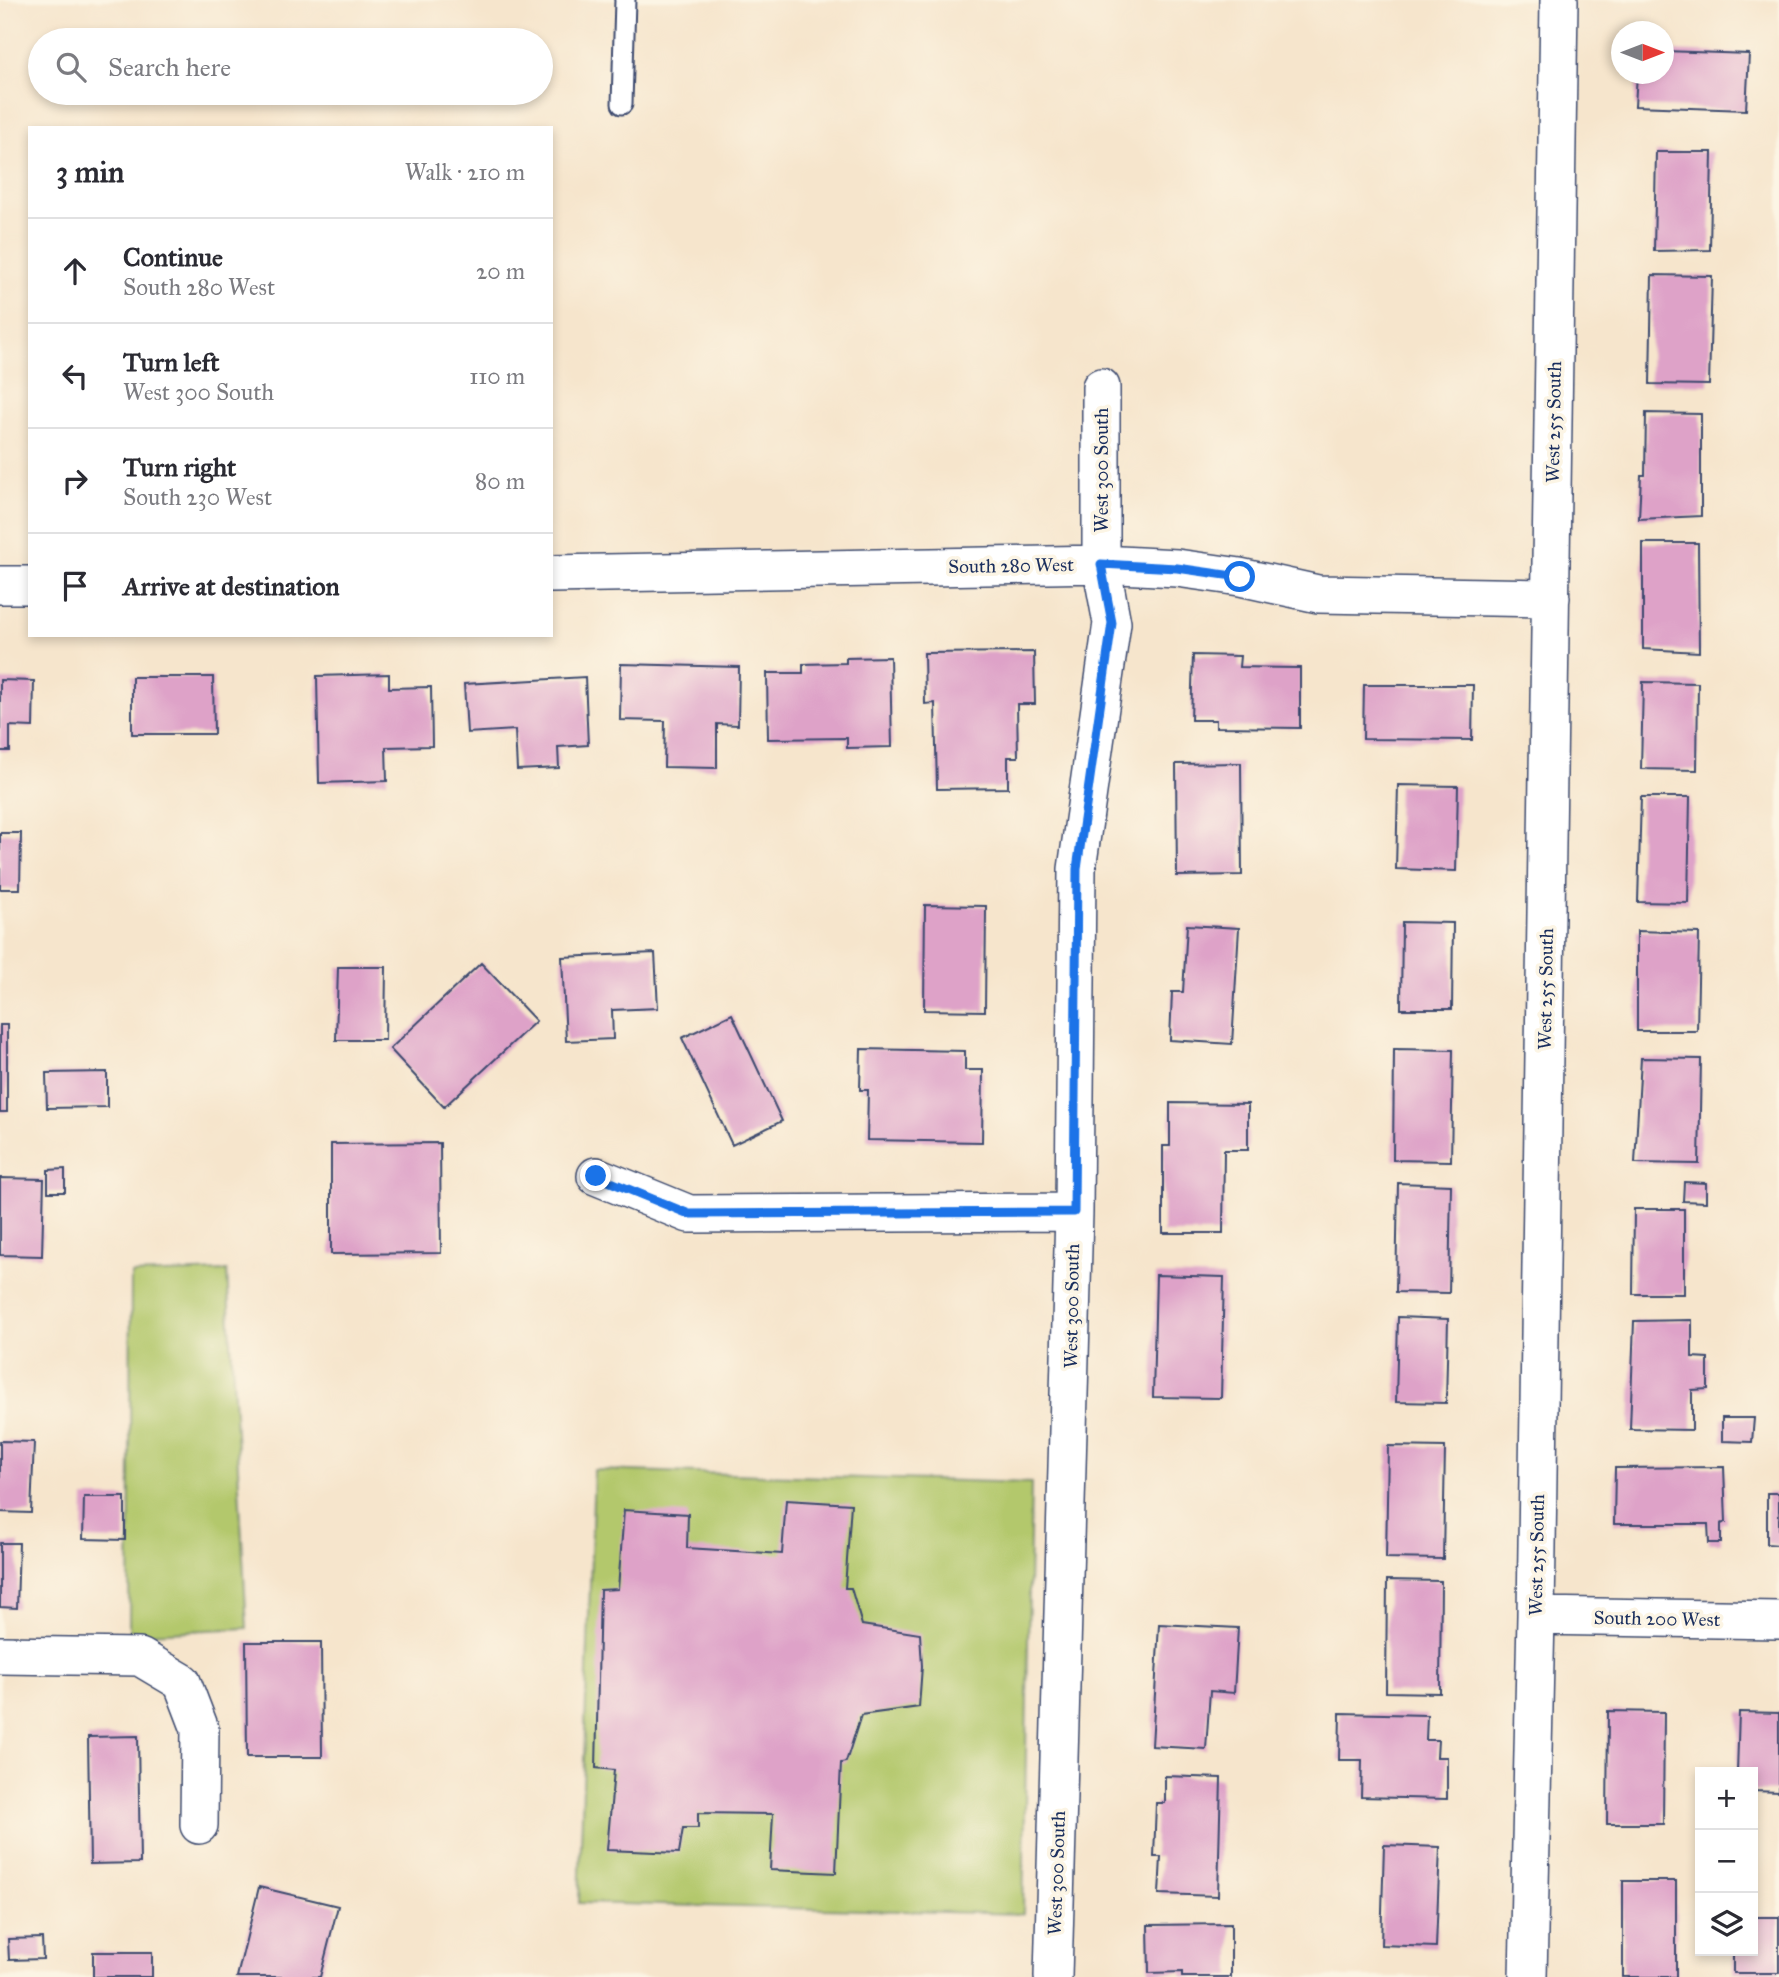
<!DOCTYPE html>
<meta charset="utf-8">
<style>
:root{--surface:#fff;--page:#f7f7f7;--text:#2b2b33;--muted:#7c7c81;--line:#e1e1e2}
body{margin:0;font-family:"IM FELL Great Primer",serif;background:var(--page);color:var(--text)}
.controls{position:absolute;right:21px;bottom:21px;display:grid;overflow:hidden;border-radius:0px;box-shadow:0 4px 10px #0003}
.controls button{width:63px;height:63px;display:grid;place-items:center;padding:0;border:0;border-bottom:2px solid var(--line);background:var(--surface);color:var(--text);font:35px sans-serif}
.compass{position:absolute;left:1611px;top:21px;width:63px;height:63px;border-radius:50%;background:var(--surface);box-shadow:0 4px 10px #0003;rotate:90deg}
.stop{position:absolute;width:21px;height:21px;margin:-16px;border:5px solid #1a73e8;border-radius:50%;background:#fff}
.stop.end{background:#1a73e8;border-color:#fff;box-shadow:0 2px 7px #0008}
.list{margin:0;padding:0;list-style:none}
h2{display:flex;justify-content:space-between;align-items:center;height:91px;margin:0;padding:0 28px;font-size:30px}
h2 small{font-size:23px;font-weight:400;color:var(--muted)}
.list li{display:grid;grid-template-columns:46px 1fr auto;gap:21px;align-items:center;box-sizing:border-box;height:105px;padding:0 28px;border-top:2px solid var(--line)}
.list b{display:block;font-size:26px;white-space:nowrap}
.list p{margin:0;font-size:23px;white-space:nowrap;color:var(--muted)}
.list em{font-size:23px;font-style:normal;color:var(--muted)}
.icon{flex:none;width:38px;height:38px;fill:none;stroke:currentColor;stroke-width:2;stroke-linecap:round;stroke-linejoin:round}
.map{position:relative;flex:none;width:1779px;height:1977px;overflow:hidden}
.search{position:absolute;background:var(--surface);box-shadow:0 4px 10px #0003;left:28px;top:28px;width:525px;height:77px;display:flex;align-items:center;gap:18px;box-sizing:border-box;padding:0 24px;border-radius:38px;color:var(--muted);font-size:26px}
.panel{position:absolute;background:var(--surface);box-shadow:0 4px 10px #0003;left:28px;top:126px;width:525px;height:511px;border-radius:0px}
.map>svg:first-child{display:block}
</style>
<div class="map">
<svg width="1779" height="1977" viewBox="0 0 1779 1977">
<rect width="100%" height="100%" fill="#fcf5e5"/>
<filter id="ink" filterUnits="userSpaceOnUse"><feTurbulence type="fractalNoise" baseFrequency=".0143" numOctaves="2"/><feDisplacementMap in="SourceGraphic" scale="14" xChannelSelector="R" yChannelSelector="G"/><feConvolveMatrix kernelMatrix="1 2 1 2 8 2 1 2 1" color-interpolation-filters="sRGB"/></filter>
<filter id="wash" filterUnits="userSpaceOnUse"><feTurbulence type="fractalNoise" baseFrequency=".00686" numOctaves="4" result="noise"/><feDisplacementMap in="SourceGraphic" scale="28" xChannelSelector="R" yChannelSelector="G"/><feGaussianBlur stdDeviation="1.57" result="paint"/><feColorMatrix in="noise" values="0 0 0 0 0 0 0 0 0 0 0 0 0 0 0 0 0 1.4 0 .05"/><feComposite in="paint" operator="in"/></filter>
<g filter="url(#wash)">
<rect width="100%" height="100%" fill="#f6e5cc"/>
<path fill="#b3c86c" stroke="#677c65" stroke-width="2" d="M 227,1271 L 247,1628 L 129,1634 L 131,1274 Z
M 594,1470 L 1031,1483 L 1023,1914 L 579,1903 Z"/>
<g id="blocks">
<path fill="#dea2c8" d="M 1664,51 L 1749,54 L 1746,110 L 1635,106 L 1637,74 L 1664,74 Z
M 1656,152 L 1712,152 L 1710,250 L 1654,251 Z
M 1652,275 L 1712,276 L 1709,385 L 1650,384 Z
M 1646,413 L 1701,414 L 1701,516 L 1639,519 L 1641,475 L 1645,475 Z
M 1643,543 L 1698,543 L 1699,652 L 1643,649 Z
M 1034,652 L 1035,704 L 1017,704 L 1018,757 L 1008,757 L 1008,788 L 937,789 L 935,703 L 925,704 L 924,653 Z
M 1193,655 L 1240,656 L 1239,667 L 1300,668 L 1300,728 L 1216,727 L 1216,720 L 1191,720 Z
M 890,657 L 892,747 L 847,748 L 847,738 L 768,739 L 767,673 L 803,673 L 803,664 L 846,663 L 846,658 Z
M 621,664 L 739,667 L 738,725 L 717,724 L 717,768 L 664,767 L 665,721 L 620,720 Z
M 389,674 L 389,688 L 431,687 L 432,746 L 386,747 L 387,781 L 319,783 L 317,676 Z
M 132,677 L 213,677 L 214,734 L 132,734 Z
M 585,677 L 588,745 L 558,747 L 559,768 L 517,770 L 515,730 L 467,733 L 464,684 Z
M 0,680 L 34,681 L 33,727 L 10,726 L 10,751 L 0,751 Z
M 1643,682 L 1698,683 L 1697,770 L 1641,769 Z
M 1364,685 L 1473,685 L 1472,740 L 1363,739 Z
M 1241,763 L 1242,875 L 1177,876 L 1176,764 Z
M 1398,785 L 1458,786 L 1456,871 L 1396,869 Z
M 1641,797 L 1690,797 L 1688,903 L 1638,902 Z
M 0,833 L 21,833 L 20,889 L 0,889 Z
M 925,905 L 986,906 L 985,1011 L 924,1010 Z
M 1402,922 L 1453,923 L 1452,1009 L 1401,1009 Z
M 1187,925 L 1239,928 L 1232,1044 L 1170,1040 L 1172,992 L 1183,992 Z
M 1637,931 L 1699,933 L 1697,1031 L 1637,1031 Z
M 655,953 L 658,1008 L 612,1010 L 613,1039 L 566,1041 L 562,957 Z
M 481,963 L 536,1021 L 444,1107 L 390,1049 Z
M 338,967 L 386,967 L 385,1040 L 336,1040 Z
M 732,1014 L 782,1121 L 732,1145 L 682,1038 Z
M 0,1025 L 7,1025 L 7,1112 L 0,1112 Z
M 861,1049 L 965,1051 L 965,1070 L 983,1070 L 982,1142 L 867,1140 L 868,1090 L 860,1090 Z
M 1394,1049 L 1453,1050 L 1451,1161 L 1393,1160 Z
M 1641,1058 L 1701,1059 L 1699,1164 L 1635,1163 Z
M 107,1072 L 107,1107 L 47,1108 L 46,1073 Z
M 1170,1103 L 1248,1104 L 1248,1150 L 1224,1150 L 1223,1233 L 1163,1233 L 1163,1146 L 1170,1146 Z
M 440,1143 L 441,1253 L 331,1254 L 331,1144 Z
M 65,1169 L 65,1192 L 48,1192 L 48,1170 Z
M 0,1178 L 44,1179 L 42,1256 L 0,1255 Z
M 1684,1182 L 1706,1183 L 1706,1202 L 1683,1201 Z
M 1398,1183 L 1451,1185 L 1449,1293 L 1396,1292 Z
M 1634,1209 L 1684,1209 L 1684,1294 L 1633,1294 Z
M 1156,1275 L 1224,1277 L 1221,1398 L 1153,1397 Z
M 1398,1317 L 1448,1319 L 1446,1403 L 1396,1402 Z
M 1692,1320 L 1692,1357 L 1708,1358 L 1708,1389 L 1692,1390 L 1692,1430 L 1630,1429 L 1634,1321 Z
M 1722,1418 L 1754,1418 L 1752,1442 L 1722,1441 Z
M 0,1441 L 34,1442 L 31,1513 L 0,1512 Z
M 1388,1446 L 1445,1447 L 1443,1559 L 1386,1558 Z
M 1724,1467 L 1726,1522 L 1721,1524 L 1721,1543 L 1709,1543 L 1708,1524 L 1614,1524 L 1615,1468 Z
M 1767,1493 L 1779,1493 L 1779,1545 L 1767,1544 Z
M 84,1497 L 125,1497 L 125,1540 L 83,1539 Z
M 786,1500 L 851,1504 L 845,1588 L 851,1588 L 862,1625 L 920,1634 L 922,1666 L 919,1707 L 861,1715 L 846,1762 L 841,1763 L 836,1873 L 770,1870 L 773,1814 L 698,1813 L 698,1828 L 683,1828 L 679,1853 L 607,1850 L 614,1770 L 596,1768 L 600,1590 L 618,1589 L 624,1510 L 688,1514 L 687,1548 L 782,1554 Z
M 0,1543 L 19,1543 L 17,1608 L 0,1607 Z
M 1387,1580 L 1441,1581 L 1440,1693 L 1386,1692 Z
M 1159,1624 L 1238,1628 L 1234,1693 L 1210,1691 L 1206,1749 L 1152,1746 Z
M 246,1642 L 321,1642 L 322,1757 L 247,1757 Z
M 1608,1711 L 1664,1712 L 1663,1824 L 1607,1824 Z
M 1739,1712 L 1779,1713 L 1779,1792 L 1753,1791 L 1753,1772 L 1737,1772 Z
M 1340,1713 L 1427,1715 L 1426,1740 L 1438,1740 L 1437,1757 L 1447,1757 L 1447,1799 L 1361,1797 L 1362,1760 L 1339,1760 Z
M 138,1736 L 140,1863 L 90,1864 L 88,1737 Z
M 1165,1776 L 1221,1778 L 1218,1896 L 1159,1894 L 1161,1857 L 1154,1857 L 1156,1803 L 1165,1803 Z
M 1384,1845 L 1440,1847 L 1436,1947 L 1381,1945 Z
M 1623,1881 L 1676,1881 L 1676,1977 L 1623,1977 Z
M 259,1887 L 338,1906 L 320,1977 L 237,1977 Z
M 1753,1917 L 1779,1917 L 1779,1973 L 1733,1973 L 1733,1951 L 1753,1951 Z
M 1231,1924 L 1231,1977 L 1182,1977 L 1182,1972 L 1149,1973 L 1148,1925 Z
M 42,1938 L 43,1959 L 9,1960 L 8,1939 Z
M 93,1952 L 152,1952 L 152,1977 L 93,1977 Z"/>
</g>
</g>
<g filter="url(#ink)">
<use href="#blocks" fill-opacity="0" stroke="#3c4a6e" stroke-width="2"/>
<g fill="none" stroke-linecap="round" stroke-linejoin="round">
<g stroke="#3c4a6e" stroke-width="23">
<path id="service" d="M 622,104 L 625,0"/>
</g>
<g stroke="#3c4a6e" stroke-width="40">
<path id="minor" d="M 551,574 L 1101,564 L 1177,568 L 1240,577 L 1318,594 L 1551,598
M 0,585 L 30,585
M 596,1176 L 689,1214 L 1074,1212
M 1536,1616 L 1779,1620
M 0,1655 L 140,1657 L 182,1682 L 200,1729 L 199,1825
M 1053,1977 L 1074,1212 L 1077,869 L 1112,623 L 1101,564 L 1101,387
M 1528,1977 L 1536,1616 L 1559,0"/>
</g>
<use href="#service" stroke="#fff" stroke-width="19"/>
<use href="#minor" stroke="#fff" stroke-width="37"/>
</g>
</g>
<g fill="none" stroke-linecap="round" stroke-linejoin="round" filter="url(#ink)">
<path stroke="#1a73e8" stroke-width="9" d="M 596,1176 L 689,1214 L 1074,1212 L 1077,869 L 1112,623 L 1101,564 L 1177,568 L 1240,577"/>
</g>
<g text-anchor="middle" stroke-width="7" stroke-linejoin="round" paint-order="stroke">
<g font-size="19" fill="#1b2f5e" stroke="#fcf5e5">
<text transform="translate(1553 422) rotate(-89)" y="7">West 255 South</text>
<text transform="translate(1101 470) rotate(-90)" y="7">West 300 South</text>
<text transform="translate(1011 565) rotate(-1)" y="7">South 280 West</text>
<text transform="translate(1545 989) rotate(-89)" y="7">West 255 South</text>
<text transform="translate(1071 1306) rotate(-89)" y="7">West 300 South</text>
<text transform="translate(1536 1555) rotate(-89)" y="7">West 255 South</text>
<text transform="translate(1657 1618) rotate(1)" y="7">South 200 West</text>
<text transform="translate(1056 1873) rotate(-88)" y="7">West 300 South</text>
</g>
</g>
</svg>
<div class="controls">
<button>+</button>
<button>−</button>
<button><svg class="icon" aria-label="layers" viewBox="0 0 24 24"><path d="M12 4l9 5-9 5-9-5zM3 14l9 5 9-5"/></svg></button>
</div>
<svg class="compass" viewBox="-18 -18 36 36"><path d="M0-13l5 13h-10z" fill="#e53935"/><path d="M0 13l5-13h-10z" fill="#7c7c81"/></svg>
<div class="stop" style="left:1240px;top:577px"></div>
<div class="stop end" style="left:596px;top:1176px"></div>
<div class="search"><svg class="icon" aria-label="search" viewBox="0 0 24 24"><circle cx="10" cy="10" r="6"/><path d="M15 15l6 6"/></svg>Search here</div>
<section class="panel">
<h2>3 min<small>Walk · 210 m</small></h2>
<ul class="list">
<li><svg class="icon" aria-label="ahead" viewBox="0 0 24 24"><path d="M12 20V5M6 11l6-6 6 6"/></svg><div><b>Continue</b><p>South 280 West</p></div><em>20 m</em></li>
<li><svg class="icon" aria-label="left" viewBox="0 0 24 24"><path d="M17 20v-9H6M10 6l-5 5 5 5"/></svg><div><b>Turn left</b><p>West 300 South</p></div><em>110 m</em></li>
<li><svg class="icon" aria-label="right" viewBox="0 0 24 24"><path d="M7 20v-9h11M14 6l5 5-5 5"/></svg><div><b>Turn right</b><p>South 230 West</p></div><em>80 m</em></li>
<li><svg class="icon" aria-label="arrive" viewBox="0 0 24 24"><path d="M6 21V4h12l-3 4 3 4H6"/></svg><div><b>Arrive at destination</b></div></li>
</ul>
</section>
</div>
